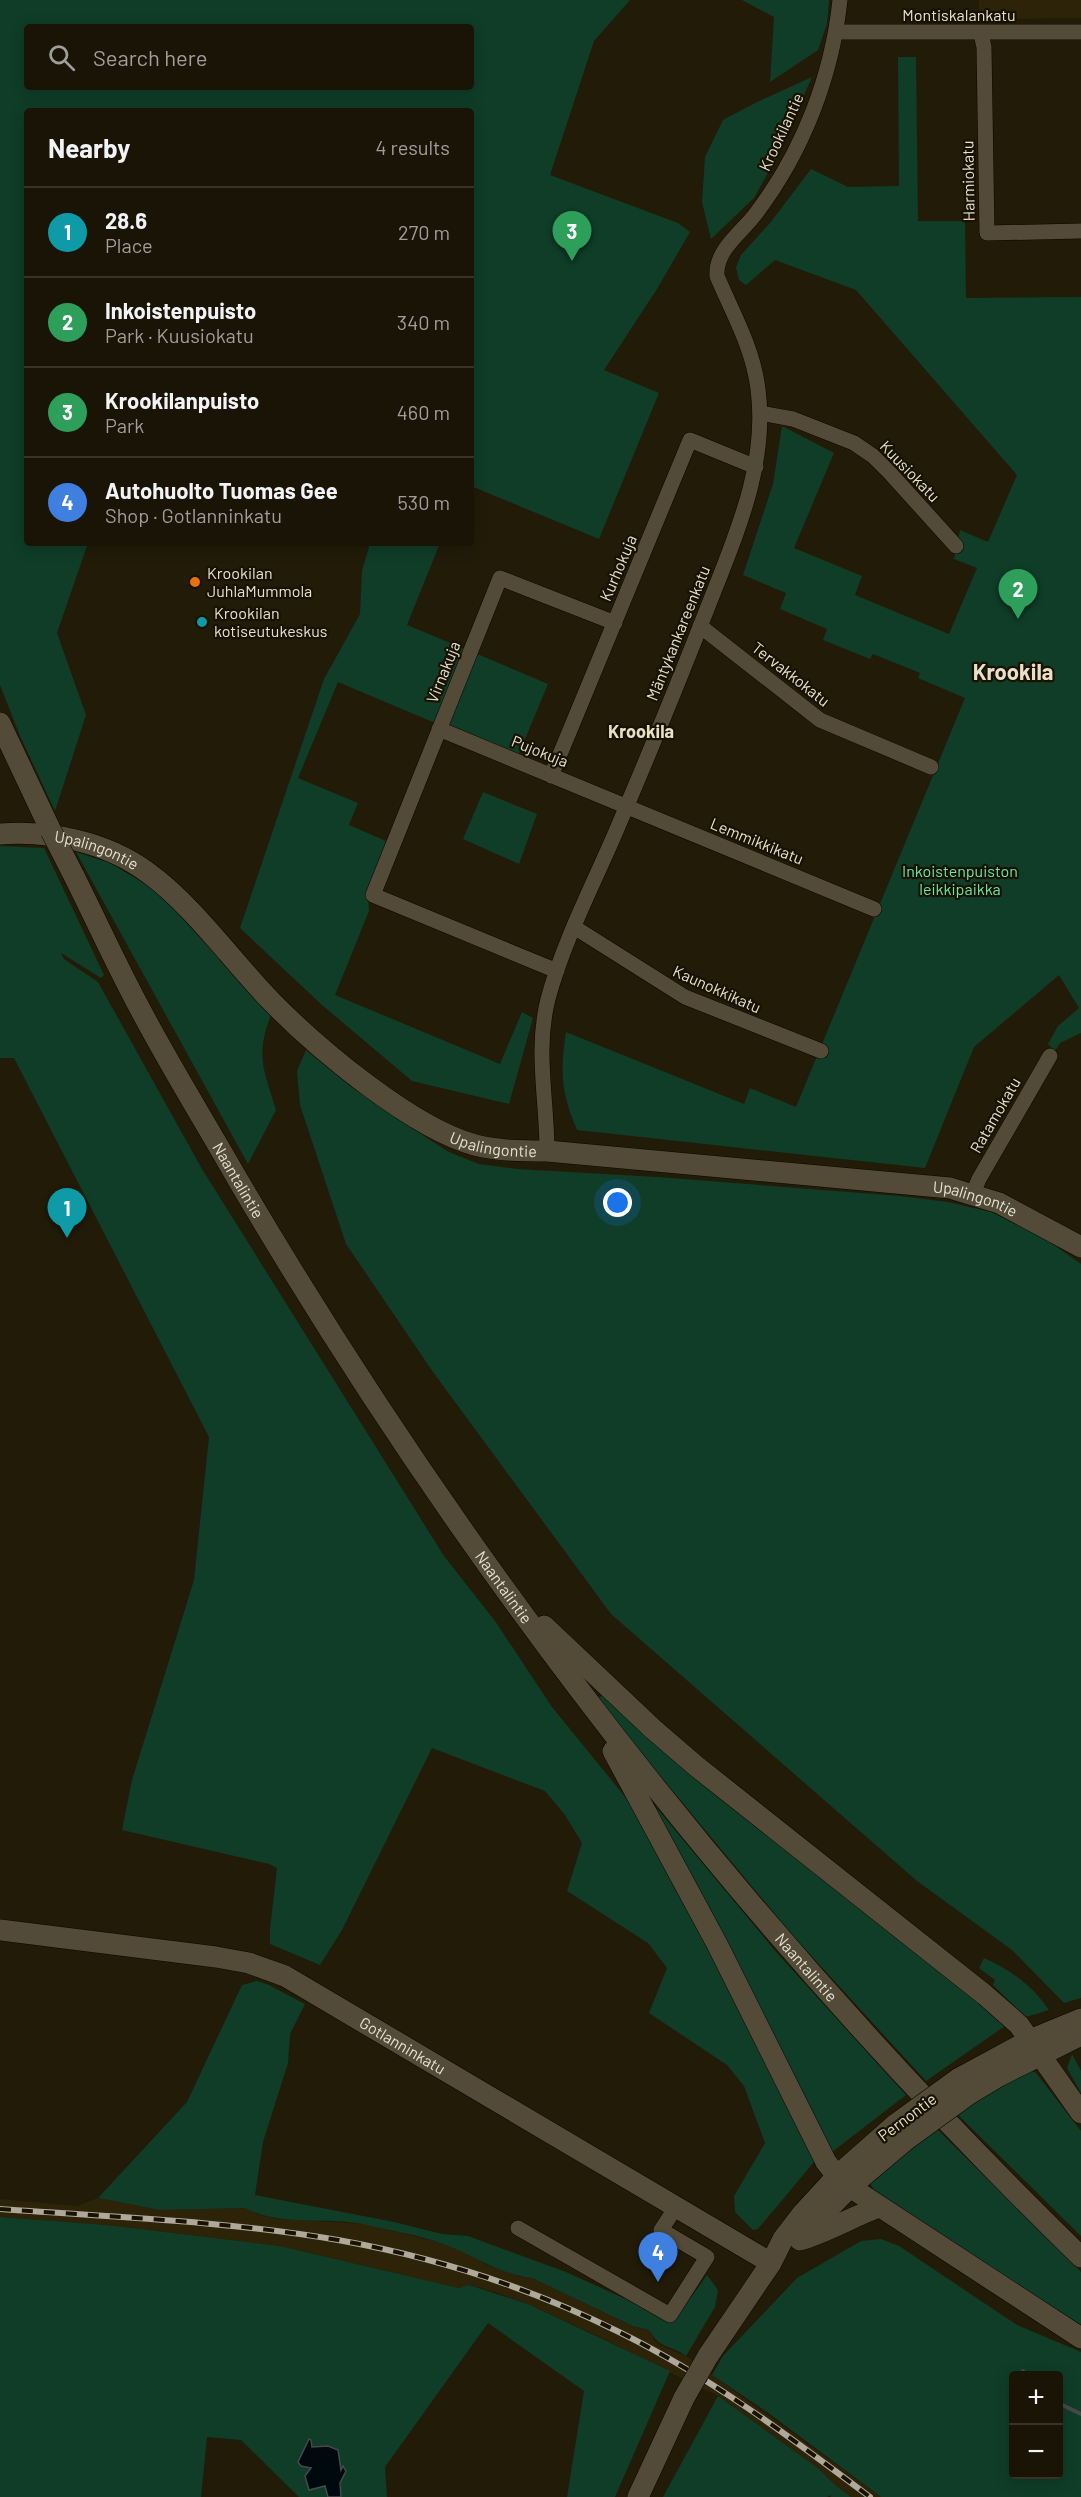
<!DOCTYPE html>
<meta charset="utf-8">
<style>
:root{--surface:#1a1406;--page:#272114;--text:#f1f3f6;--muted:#9f9e9b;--line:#383328;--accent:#7c3aed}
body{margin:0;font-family:Barlow,sans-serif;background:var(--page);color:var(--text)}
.controls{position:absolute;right:18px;bottom:18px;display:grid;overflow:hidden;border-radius:6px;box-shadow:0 3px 15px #0003}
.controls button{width:54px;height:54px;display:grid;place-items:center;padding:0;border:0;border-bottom:2px solid var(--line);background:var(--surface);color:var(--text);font:30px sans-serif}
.you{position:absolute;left:618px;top:1203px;width:21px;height:21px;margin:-15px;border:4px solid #fff;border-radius:50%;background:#1a73e8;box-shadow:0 0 0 9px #1a73e833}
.badge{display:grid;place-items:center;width:39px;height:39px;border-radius:50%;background:var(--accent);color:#fff;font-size:20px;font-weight:700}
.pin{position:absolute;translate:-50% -50px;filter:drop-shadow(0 2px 3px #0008)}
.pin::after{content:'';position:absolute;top:32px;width:21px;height:18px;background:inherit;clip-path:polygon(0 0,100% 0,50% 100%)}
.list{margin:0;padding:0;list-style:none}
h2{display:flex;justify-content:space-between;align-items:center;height:78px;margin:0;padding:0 24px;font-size:26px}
h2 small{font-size:20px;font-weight:400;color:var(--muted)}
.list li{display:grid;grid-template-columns:39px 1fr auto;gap:18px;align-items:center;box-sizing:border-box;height:90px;padding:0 24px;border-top:2px solid var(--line)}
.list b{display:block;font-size:22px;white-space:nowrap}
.list p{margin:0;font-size:20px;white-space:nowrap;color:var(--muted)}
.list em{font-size:20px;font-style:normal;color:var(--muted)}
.icon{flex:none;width:33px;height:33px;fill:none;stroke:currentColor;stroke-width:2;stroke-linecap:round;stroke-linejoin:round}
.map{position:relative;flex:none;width:1081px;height:2497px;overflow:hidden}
.search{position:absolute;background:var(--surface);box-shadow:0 3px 15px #0003;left:24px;top:24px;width:450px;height:66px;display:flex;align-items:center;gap:15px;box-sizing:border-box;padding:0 21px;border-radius:6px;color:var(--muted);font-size:22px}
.panel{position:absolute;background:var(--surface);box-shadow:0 3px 15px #0003;left:24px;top:108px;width:450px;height:438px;border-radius:6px}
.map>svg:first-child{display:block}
</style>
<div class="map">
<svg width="1081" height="2497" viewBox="0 0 1081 2497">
<rect width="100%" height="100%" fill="#221b08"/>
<path fill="#2d2308" d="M 979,0 L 1081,0 L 1081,18 L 979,19 Z
M 98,2198 L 160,2210 L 245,2208 L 257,2214 L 277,2219 L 364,2224 L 442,2243 L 476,2257 L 487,2265 L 520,2277 L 532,2278 L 633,2326 L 649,2330 L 654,2340 L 660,2345 L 686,2356 L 881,2497 L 851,2497 L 835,2485 L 818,2468 L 718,2396 L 595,2335 L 528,2304 L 495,2292 L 469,2285 L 459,2288 L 280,2246 L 107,2225 L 0,2217 L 0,2199 L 77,2206 Z"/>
<path fill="#0f3d28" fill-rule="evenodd" d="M 0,0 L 630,0 L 594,41 L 550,175 L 678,223 L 690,232 L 657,289 L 604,370 L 659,393 L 599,539 L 471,486 L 471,111 L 27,111 L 27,543 L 88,543 L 57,633 L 86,715 L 55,811 L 20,736 L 0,685 ZM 27,27 L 471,27 L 471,87 L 27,87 Z
M 742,0 L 829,0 L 827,24 L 818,50 L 770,82 L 774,17 Z
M 898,57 L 916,57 L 918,221 L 965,221 L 966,298 L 1081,297 L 1081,1033 L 1060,1043 L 1055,1051 L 1048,1044 L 1058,1026 L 1079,1008 L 1059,975 L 974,1047 L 925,1168 L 577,1130 C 561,1092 560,1073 566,1032 L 744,1104 L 750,1088 L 796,1107 L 965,698 L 918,678 L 920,673 L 873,654 L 870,659 L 823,640 L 827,629 L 780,609 L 786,593 L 743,575 L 773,484 L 782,426 L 834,453 L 794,548 L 862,576 L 855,595 L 949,634 L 977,568 L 954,559 L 960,530 L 988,542 L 1017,475 L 856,290 L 775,260 L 746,285 L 739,280 L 736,267 L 741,255 L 770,223 L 811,169 L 848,187 L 899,186 Z
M 812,77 L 776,158 L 754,198 L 711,239 L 702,202 L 705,157 L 723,120 L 757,102 Z
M 370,543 L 440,543 L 407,625 L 465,649 L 435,723 L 338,682 L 298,778 L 358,803 L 349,825 L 386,841 C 378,864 366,886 369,911 L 335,995 L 500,1064 L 522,1012 L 533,1018 L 509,1104 L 412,1081 L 322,1005 L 240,928 L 324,679 L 360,614 L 362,571 Z
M 475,653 L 548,684 L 518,756 L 446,727 Z
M 483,792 L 537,814 L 519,864 L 463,839 Z
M 0,846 L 44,848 L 104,975 L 101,978 L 61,953 L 64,959 L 98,982 L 202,1169 L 444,1556 L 495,1621 L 552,1707 L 639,1814 L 761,2051 L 814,2162 L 758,2229 L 753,2230 L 735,2212 L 734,2196 L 765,2143 L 744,2086 L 727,2065 L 649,2013 L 667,1968 L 648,1943 L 567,1891 L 582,1843 L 565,1815 L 545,1791 L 432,1748 L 342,1930 L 320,1965 L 270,1944 L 270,1929 L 277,1868 L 269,1864 L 122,1830 L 132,1780 L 194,1580 L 209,1437 L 14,1058 L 0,1058 Z
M 76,852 L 110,863 L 157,891 L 271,1015 C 255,1056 264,1070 276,1110 L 248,1164 Z
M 306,1050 L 350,1086 L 402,1122 L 449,1152 L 479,1164 L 518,1169 L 658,1177 L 900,1196 L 948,1202 L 991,1212 L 1040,1235 L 1081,1264 L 1081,1998 L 1064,2003 L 1012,1950 L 917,1881 L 611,1614 L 433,1372 L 346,1244 L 300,1105 L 297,1071 Z
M 606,1692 L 925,1955 L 1005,2026 L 926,2081 L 794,1937 L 597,1700 Z
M 655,1806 L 777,1953 L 906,2095 L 832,2152 L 653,1807 Z
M 984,1958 C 1011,1970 1032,1985 1049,2010 L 1026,2017 L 993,1985 L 995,1980 L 979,1968 Z
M 257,1981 L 269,1985 L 305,2004 L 290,2034 L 288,2063 L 263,2142 L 255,2195 L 394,2222 L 442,2234 L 468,2236 L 566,2272 L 674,2321 L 707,2275 L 718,2290 L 715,2307 L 686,2356 C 670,2344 660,2350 649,2330 L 633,2326 L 532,2278 C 499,2275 473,2254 443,2244 C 419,2235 392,2231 367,2225 C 327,2216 283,2228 245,2208 L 160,2210 L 98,2198 L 187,2102 L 242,1985 Z
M 1072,2054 L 1081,2071 L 1081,2093 L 1067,2068 Z
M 1031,2070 L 1036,2073 L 1081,2131 L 1081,2236 L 955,2112 Z
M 935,2127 L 1081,2272 L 1081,2331 L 875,2193 L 869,2180 Z
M 0,2217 L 107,2225 L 280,2246 L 459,2288 L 469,2285 L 528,2304 L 670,2371 L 615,2497 L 567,2497 L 584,2391 L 488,2323 L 385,2467 L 387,2497 L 299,2497 L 241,2440 L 207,2437 L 201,2497 L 0,2497 Z
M 881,2239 L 899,2246 L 1017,2325 L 1081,2352 L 1081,2497 L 881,2497 L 767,2412 L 712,2375 L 723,2356 L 797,2278 L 861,2241 ZM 1014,2376 L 1058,2376 L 1058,2474 L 1014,2474 Z
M 718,2396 L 818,2468 L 835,2485 L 851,2497 L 831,2497 L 830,2495 L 827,2497 L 663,2497 Z"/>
<path fill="#00090d" stroke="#454a49" stroke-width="1.5" d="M 309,2439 L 311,2440 L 312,2447 L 328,2446 L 338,2450 L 341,2470 L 343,2466 L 346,2471 L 340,2483 L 341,2497 L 328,2497 L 325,2486 L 309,2490 L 305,2476 L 311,2468 L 301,2466 L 298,2462 Z"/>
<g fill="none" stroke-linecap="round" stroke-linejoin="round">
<path stroke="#454a49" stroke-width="4" d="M 1023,2371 L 1026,2376
M 1058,2403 L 1081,2414"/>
<g stroke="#0c0600" stroke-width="16">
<path id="street" d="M 837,32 L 1081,32
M 981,34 L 984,47 L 987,233 L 1081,231
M 760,413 L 793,419 L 854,443 L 873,456 L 890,473 L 956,546
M 700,626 L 820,720 L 931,767
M 439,729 L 874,909
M 551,776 L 690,440 L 756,467
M 574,927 L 685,997 L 821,1051
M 557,971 L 373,895 L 500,578 L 615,623
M 547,1151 C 547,1100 535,1050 548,999 C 563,943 591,889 614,836 C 647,759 679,681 709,604 C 736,535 768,464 758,389 C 753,348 733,314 717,276 C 715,249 743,232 757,212 C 803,151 832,76 840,0
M 973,1193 L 979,1179 L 1050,1056
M 518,2228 L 670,2315 L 707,2257 L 661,2230 L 676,2207"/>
</g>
<g stroke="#0c0600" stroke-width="22">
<g id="secondary">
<path d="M 0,723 L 51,831"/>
<path id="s1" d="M 0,834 C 49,830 106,842 147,872 C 193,905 232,961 272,1002 C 318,1049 412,1128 475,1145 C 499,1151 523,1151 547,1151 L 950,1188 L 999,1203 L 1081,1247"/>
<path id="s2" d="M 74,876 C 96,920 116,964 139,1007 C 170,1066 205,1122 238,1180 C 470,1575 753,1937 1081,2257"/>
<path d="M 544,1626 L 653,1729 L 696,1766 L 985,1995 L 1019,2025 L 1081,2113"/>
<path d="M 613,1751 L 717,1944 L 826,2162 L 837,2176 L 850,2187 L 1081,2338"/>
<path id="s3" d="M 0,1930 L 216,1957 L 249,1963 L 285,1976 L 771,2263"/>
<path d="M 958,2079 L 1030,2040 L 1081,2019"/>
<path d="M 969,2094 L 999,2076 L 1081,2035"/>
<path d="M 803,2235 L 850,2187 L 907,2139"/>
<path d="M 800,2240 C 827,2232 852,2217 879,2207"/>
<path d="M 708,2356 L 771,2263 L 783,2239 L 803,2213 L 837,2176 L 896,2124"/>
<path d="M 638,2497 L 684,2398"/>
</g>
</g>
<use href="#street" stroke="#534b37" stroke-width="15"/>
<use href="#secondary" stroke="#534b37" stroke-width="21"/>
<g stroke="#aea99b" stroke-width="6">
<path id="rail" d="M 0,2209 C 112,2217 227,2221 338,2240 C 434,2257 531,2288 619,2332 C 709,2376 790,2437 870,2497"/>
</g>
<use href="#rail" stroke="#191202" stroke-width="4" stroke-dasharray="11" stroke-linecap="butt"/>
<g stroke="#0c0600" stroke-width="22" stroke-linecap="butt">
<path id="secondary-bridge" d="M 51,831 L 74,876
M 896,2124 L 958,2079
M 907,2139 L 969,2094
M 684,2398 L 708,2356"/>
</g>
<use href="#secondary-bridge" stroke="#534b37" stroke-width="21"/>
</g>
<circle fill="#e8710a" stroke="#191202" stroke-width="2" cx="195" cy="582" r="6"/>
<circle fill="#0f9aa8" stroke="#191202" stroke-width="2" cx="202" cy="622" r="6"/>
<g text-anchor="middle" stroke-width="4.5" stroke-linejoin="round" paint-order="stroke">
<g font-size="16" fill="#e5e0d4" stroke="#191202">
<text x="959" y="21">Montiskalankatu</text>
<text transform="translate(781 132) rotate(-65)" y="6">Krookilantie</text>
<text transform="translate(968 181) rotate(-91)" y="6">Harmiokatu</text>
<text transform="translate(910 471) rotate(46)" y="6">Kuusiokatu</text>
<text transform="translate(618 568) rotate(-67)" y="6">Kurhokuja</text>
<text transform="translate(678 633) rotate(-68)" y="6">Mäntykankareenkatu</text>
<text transform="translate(443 672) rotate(-68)" y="6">Virnakuja</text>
<text transform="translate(791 674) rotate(38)" y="6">Tervakkokatu</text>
<text transform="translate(540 751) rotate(22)" y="6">Pujokuja</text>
<text transform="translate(757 841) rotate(22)" y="6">Lemmikkikatu</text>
<text dy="6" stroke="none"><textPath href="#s1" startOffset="99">Upalingontie</textPath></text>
<text transform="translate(717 989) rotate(24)" y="6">Kaunokkikatu</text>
<text transform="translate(995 1115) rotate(-60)" y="6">Ratamokatu</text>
<text dy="6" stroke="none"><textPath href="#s1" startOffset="604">Upalingontie</textPath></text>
<text dy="6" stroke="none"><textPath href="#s2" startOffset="346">Naantalintie</textPath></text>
<text dy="6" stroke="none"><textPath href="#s1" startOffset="1090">Upalingontie</textPath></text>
<text dy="6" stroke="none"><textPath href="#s2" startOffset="832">Naantalintie</textPath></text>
<text dy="6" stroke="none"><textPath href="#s2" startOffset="1318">Naantalintie</textPath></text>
<text dy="6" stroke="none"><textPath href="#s3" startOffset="426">Gotlanninkatu</textPath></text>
<text transform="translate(907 2117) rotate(-37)" y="6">Pernontie</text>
</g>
<g font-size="16" fill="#e5e0d4" stroke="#191202" text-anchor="start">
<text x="207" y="579">Krookilan<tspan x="207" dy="18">JuhlaMummola</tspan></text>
<text x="214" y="619">Krookilan<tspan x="214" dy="18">kotiseutukeskus</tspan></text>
</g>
<g font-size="16" fill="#68e5a9" stroke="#191202">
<text x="960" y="877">Inkoistenpuiston<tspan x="960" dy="18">leikkipaikka</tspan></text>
</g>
<g font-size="18" font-weight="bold" fill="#e9e0c7" stroke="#191202">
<text x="641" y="738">Krookila</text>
</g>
<g font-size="22" font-weight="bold" fill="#e9e0c7" stroke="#191202">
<text x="1013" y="680">Krookila</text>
</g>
</g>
</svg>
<div class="controls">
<button>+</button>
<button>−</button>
</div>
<div class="you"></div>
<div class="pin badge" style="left:67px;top:1238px;background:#0f9aa8">1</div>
<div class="pin badge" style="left:1018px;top:619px;background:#2e9e5b">2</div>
<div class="pin badge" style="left:572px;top:261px;background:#2e9e5b">3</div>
<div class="pin badge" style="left:658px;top:2282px;background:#3f7fe0">4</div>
<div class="search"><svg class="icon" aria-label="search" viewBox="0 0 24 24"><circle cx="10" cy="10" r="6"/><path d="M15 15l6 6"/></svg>Search here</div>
<section class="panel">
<h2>Nearby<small>4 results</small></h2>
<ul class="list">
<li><span class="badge" style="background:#0f9aa8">1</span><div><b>28.6</b><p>Place</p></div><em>270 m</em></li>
<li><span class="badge" style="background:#2e9e5b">2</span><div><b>Inkoistenpuisto</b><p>Park · Kuusiokatu</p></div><em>340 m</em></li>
<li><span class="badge" style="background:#2e9e5b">3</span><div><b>Krookilanpuisto</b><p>Park</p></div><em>460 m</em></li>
<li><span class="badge" style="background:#3f7fe0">4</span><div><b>Autohuolto Tuomas Gee</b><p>Shop · Gotlanninkatu</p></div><em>530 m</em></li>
</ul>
</section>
</div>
